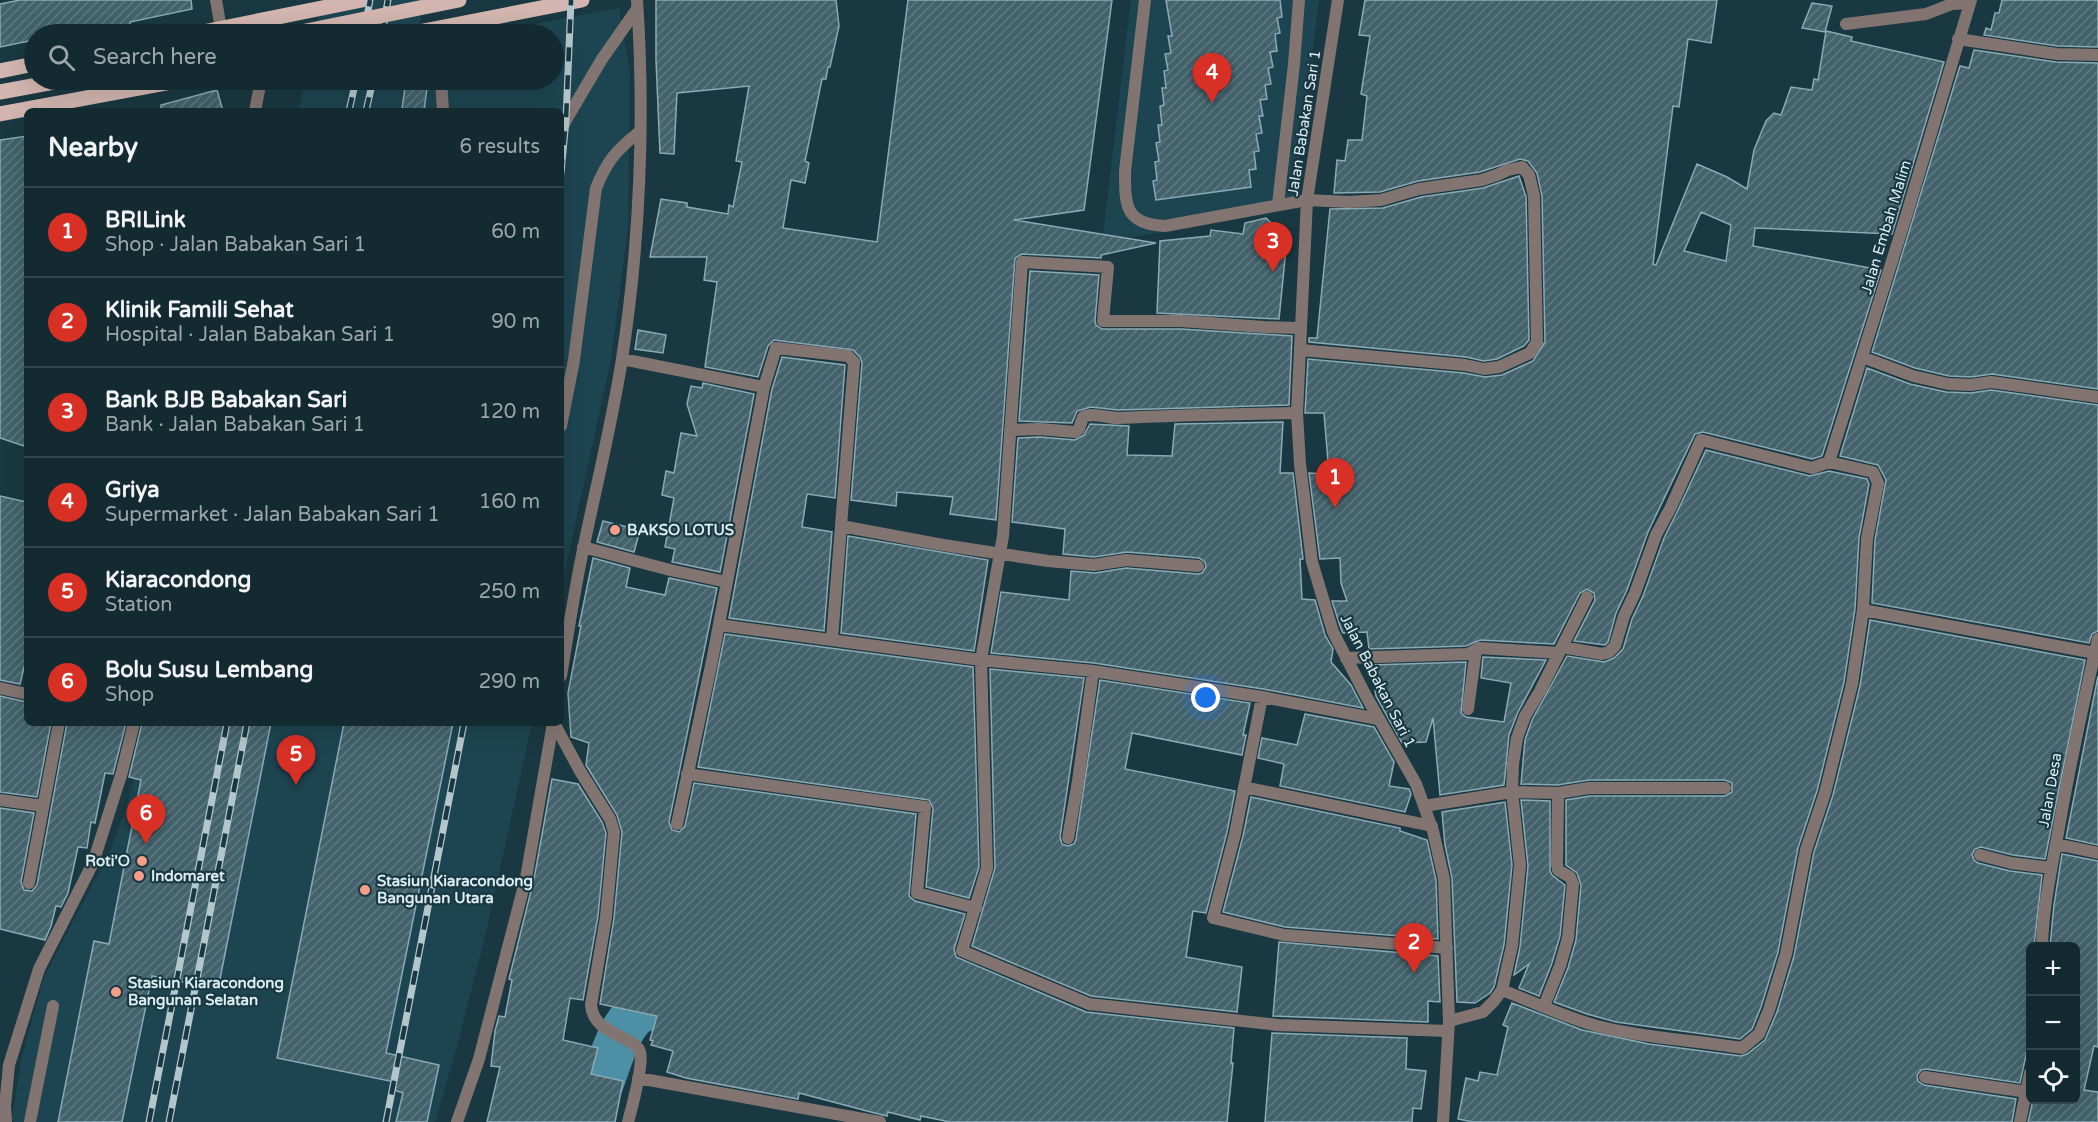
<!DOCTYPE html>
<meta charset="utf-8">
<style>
:root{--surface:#142a31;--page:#21363d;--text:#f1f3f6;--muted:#9da7ab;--line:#33464d;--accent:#d93025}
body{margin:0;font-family:"Varela Round",sans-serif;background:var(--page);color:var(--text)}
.controls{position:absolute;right:18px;bottom:18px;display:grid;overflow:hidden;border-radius:9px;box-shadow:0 6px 24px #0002}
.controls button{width:54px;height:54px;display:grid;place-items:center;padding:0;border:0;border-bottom:2px solid var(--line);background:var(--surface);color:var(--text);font:30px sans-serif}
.you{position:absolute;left:1206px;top:698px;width:21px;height:21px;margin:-15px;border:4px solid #fff;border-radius:50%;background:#1a73e8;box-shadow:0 0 0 9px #1a73e833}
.badge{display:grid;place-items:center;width:39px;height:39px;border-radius:50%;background:var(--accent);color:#fff;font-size:20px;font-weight:700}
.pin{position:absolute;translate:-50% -50px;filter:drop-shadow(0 2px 3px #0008)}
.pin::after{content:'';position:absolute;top:32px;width:21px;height:18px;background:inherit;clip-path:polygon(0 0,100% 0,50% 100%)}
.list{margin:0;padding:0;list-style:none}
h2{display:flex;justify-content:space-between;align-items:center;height:78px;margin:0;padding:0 24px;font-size:26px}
h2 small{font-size:20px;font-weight:400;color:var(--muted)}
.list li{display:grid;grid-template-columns:39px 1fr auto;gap:18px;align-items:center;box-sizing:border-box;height:90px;padding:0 24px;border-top:2px solid var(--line)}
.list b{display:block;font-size:22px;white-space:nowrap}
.list p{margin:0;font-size:20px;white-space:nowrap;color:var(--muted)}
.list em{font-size:20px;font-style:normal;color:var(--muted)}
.icon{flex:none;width:33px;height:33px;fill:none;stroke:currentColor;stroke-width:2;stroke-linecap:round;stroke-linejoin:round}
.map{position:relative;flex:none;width:2098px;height:1122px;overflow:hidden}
.search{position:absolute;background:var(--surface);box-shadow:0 6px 24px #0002;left:24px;top:24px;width:540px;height:66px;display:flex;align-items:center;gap:15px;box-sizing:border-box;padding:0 21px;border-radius:33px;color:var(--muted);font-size:22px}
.panel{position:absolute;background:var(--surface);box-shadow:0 6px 24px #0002;left:24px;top:108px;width:540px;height:618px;border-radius:9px}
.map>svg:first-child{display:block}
</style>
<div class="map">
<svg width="2098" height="1122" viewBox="0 0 2098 1122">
<defs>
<pattern id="building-hatch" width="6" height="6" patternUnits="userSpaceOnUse" patternTransform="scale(1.5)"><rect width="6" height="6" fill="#43626c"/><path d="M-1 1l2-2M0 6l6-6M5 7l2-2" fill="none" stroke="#5e7981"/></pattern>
</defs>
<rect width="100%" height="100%" fill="#1a3841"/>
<path fill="#1d4551" d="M 322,0 L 421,0 L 420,34 L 315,34 Z
M 1131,0 L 1319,0 L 1292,208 L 1102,243 Z
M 619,8 L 630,73 L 628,228 L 611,359 L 561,589 L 561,111 L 298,111 L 305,80 L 554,80 L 554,34 L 481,34 Z
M 150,723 L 532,723 L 485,937 L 457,1046 L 435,1122 L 14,1122 L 12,1118 L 22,1057 L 44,977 L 110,851 L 124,814 Z"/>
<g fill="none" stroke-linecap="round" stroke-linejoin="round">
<path stroke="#4d8fa4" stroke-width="44" d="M 580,1122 C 586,1111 593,1101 599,1090 C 610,1066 620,1009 652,1008 L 696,1020"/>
</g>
<path fill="url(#building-hatch)" stroke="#8aaab5" stroke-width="1.5" fill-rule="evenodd" d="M 20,0 L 191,0 L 192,9 L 130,22 L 130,25 L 104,29 L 104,27 L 63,34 L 34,34 L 34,40 L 0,47 L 0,4 Z
M 656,0 L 836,0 L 839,26 L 830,67 L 828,67 L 826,79 L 822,79 L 805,161 L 809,163 L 805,183 L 791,180 L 783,228 L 877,242 L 908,0 L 1112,0 L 1084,210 L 1014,220 L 1156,243 L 1101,255 L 1101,258 L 1022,254 L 1015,258 L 996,520 L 950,514 L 953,497 L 897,492 L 896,506 L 851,500 L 862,363 L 860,357 L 853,350 L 774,340 L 768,346 L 758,377 L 705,367 L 717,282 L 704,280 L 707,257 L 650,257 L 661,199 L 687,203 L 687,207 L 728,214 L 729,205 L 733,207 L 742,162 L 736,161 L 749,86 L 677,93 L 674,154 L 660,153 L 656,60 Z
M 1166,0 L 1280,0 L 1282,17 L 1277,18 L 1280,33 L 1275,34 L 1277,51 L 1270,52 L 1273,67 L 1268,68 L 1271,84 L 1265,85 L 1267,99 L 1260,100 L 1263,116 L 1259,116 L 1262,133 L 1256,134 L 1259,151 L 1254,152 L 1256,169 L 1249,170 L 1251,187 L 1156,200 L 1153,181 L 1157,180 L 1155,162 L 1159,161 L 1156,143 L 1160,142 L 1158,125 L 1162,125 L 1160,106 L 1164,105 L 1162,88 L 1166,88 L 1164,71 L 1168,70 L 1165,54 L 1171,53 L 1168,36 L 1172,36 Z
M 1365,0 L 1717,0 L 1711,43 L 1688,39 L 1679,107 L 1673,106 L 1653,264 L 1656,265 L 1697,164 L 1727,177 L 1747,189 L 1754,150 L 1766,121 L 1774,113 L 1781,115 L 1791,87 L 1812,90 L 1814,79 L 1818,80 L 1826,31 L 1852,37 L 1851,41 L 1944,62 L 1892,234 L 1755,228 L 1753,246 L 1881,270 L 1822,456 L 1812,459 L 1703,432 L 1695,434 L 1648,532 L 1627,590 L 1616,613 L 1608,642 L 1605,645 L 1574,641 L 1595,600 L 1594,593 L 1587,589 L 1580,593 L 1554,644 L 1480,640 L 1466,646 L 1369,649 L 1367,632 L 1343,633 L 1341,629 L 1332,601 L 1347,601 L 1341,583 L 1340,558 L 1320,559 L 1309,473 L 1329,474 L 1324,413 L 1305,413 L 1308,359 L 1464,373 L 1485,377 L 1502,375 L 1533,361 L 1545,342 L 1542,196 L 1537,173 L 1528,161 L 1520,159 L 1480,172 L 1418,181 L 1380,192 L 1334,193 L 1337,160 L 1345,161 L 1348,140 L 1362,140 L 1367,96 L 1361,94 L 1370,36 L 1359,35 ZM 1701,212 L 1731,225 L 1726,261 L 1684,251 Z
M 2002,0 L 2098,0 L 2098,47 L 2058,46 L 1984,35 L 1986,28 L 1991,30 L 1995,13 L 1999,13 Z
M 1812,3 L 1832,6 L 1825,32 L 1802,28 Z
M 1974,50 L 2056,62 L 2098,63 L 2098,389 L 1992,374 L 1971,377 L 1949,376 L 1915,368 L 1872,352 L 1960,66 L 1969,68 Z
M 406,80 L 428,80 L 424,111 L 402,109 Z
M 217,90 L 223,111 L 161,111 L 161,105 Z
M 27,136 L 27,447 L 0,438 L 0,140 Z
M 1519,176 L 1526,197 L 1529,340 L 1524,346 L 1497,359 L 1484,361 L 1466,357 L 1309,342 L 1309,338 L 1317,338 L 1330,209 L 1383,208 L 1421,197 L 1483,188 Z
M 1266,218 L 1287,239 L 1279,319 L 1157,313 L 1160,241 L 1210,236 L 1211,230 L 1243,234 L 1245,223 Z
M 1030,271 L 1099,275 L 1095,321 L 1096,325 L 1102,329 L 1181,329 L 1292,336 L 1289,405 L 1118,410 L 1091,407 L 1077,411 L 1072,423 L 1019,421 Z
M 638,330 L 666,335 L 663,353 L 635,349 Z
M 782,357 L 845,365 L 835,498 L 807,494 L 802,527 L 832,532 L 824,631 L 729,618 L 772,389 Z
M 1867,368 L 1910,384 L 1946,392 L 1971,393 L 1991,390 L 2098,405 L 2098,631 L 2092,634 L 2089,643 L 1872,603 L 1875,540 L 1886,480 L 1878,465 L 1840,456 Z
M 703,383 L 754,394 L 720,572 L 672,562 L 675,549 L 665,547 L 674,498 L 662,495 L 666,471 L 674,473 L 681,433 L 697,436 L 687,404 L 691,386 L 702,388 Z
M 1283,422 L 1280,473 L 1293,473 L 1303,559 L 1300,559 L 1302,599 L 1315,600 L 1325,635 L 1333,649 L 1331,662 L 1351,685 L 1363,708 L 1263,689 L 1094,663 L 991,653 L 1001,592 L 1069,600 L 1071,571 L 1095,573 L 1126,568 L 1198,574 L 1202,573 L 1206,567 L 1205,562 L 1199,558 L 1127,552 L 1094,557 L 1063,554 L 1065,529 L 1012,522 L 1018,438 L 1040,437 L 1075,440 L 1084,435 L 1090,424 L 1129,426 L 1127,455 L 1172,456 L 1175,424 Z
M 1706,450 L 1810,476 L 1829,471 L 1867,479 L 1869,484 L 1859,538 L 1855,609 L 1844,682 L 1817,791 L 1798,848 L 1778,952 L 1761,1007 L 1752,1029 L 1740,1039 L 1616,1022 L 1587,1014 L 1554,1002 L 1568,968 L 1576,940 L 1581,885 L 1577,873 L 1566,865 L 1566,800 L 1590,796 L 1725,796 L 1732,792 L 1732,783 L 1725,780 L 1589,780 L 1557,785 L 1521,784 L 1525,740 L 1532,720 L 1567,656 L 1604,662 L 1614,658 L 1623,649 L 1632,619 L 1643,596 L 1664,538 L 1678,510 Z
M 0,496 L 27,502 L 27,655 L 20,684 L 0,680 Z
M 603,521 L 640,530 L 634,552 L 597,542 Z
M 848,536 L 988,560 L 974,651 L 841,633 Z
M 593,558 L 630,568 L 626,587 L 665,595 L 669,578 L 717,588 L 669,822 L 672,830 L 679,832 L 685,826 L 694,783 L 916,814 L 909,896 L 915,901 L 965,914 L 954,949 L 956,957 L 1086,1012 L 1234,1028 L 1231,1063 L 1233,1063 L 1227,1122 L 950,1122 L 921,1116 L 920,1120 L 888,1112 L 887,1116 L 867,1111 L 799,1093 L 798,1099 L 686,1078 L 667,1072 L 673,1051 L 651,1045 L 653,1041 L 650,1040 L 657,1016 L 600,1004 L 614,918 L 622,832 L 617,815 L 586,765 L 589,743 L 571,737 L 568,693 L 581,626 L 579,626 Z
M 1870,620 L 2085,660 L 2045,859 L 2013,855 L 1981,847 L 1975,849 L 1972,854 L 1974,860 L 1978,863 L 2010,871 L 2042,875 L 2034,946 L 2031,946 L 2031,1032 L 2020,1083 L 1926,1069 L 1921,1070 L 1917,1075 L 1918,1081 L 1924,1085 L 2016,1099 L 2012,1122 L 1473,1122 L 1458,1119 L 1466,1078 L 1478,1081 L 1480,1072 L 1497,1075 L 1508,1027 L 1503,1025 L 1512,1003 L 1582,1030 L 1649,1044 L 1741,1056 L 1747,1054 L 1765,1040 L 1777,1012 L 1794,956 L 1814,852 L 1833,795 L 1860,686 Z
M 725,634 L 973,667 L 979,867 L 969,898 L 926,887 L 933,808 L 929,800 L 698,767 Z
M 1483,657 L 1546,660 L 1518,712 L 1509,735 L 1504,785 L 1440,795 L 1433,718 L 1426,742 L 1402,743 L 1376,696 L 1371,665 L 1466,662 L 1461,713 L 1466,717 L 1504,722 L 1511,683 L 1481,678 Z
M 990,669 L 1084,678 L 1060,837 L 1062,844 L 1067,846 L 1074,844 L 1076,839 L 1100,680 L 1250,703 L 1243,735 L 1246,735 L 1242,755 L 1132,733 L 1125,769 L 1235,791 L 1227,832 L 1206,913 L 1193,911 L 1186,957 L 1242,967 L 1237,1012 L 1091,996 L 972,946 L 995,868 Z
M 2098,676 L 2098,845 L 2066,838 Z
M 0,696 L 27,702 L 27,723 L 51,723 L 37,797 L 0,792 Z
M 1305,714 L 1374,727 L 1394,762 L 1389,786 L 1409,789 L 1411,794 L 1405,812 L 1280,786 L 1284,764 L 1258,758 L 1262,738 L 1297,745 Z
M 67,723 L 126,723 L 113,774 L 105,773 L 95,823 L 91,822 L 87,848 L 78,847 L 68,893 L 61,907 L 56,906 L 51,926 L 45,940 L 0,929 L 0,808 L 34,813 L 21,882 L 24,890 L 32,891 L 37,885 Z
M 142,723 L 271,723 L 218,989 L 152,976 L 122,1122 L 58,1122 L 94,941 L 109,944 L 141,780 L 129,777 Z
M 344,723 L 453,723 L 386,1053 L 439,1065 L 427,1122 L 396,1122 L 403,1093 L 394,1090 L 395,1082 L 277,1058 Z
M 552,779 L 578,784 L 602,822 L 606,833 L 598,916 L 583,1000 L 570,998 L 563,1040 L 598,1048 L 591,1074 L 623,1081 L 615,1122 L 487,1122 L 500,1067 L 491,1066 L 495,1031 L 499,1016 L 505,1017 L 512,980 L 509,979 L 534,879 Z
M 1251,797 L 1400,828 L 1400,831 L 1427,840 L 1436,880 L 1438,939 L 1285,927 L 1223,912 L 1243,836 Z
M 1521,800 L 1550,801 L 1550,871 L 1552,875 L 1565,885 L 1560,936 L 1552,963 L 1539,996 L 1519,988 L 1529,964 L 1514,975 L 1520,947 L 1528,866 Z
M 1505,802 L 1512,865 L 1504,945 L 1494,987 L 1490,993 L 1475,1003 L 1457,1002 L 1452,878 L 1445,845 L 1442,812 Z
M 2062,854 L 2098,861 L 2098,1047 L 2094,1046 L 2084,1090 L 2098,1092 L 2098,1122 L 2028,1122 L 2033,1100 L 2076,1100 L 2076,946 L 2050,946 L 2054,905 Z
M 1279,942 L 1438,956 L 1440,1002 L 1428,1001 L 1428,1022 L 1273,1016 Z
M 1272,1033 L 1407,1038 L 1406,1069 L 1426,1071 L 1421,1109 L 1413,1108 L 1412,1122 L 1265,1122 Z"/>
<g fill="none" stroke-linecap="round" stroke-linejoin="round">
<path stroke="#827571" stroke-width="12" d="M 1145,0 L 1125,171 C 1125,206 1125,224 1165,226 L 1307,200 L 1349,202 L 1381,200 L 1419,189 L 1482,180 L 1497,175 L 1508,170 L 1522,167 L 1529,175 L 1534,196 L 1537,342 L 1530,353 L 1499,367 L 1484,369 L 1465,365 L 1301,350
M 1846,24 L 1926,14 L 1952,4 L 1969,3
M 441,80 L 443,111
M 561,131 L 566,120 L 602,59 L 637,9
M 1278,204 L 1294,64 L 1299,0
M 561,426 L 574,360 L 596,188 C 608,159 616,151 640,131
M 30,1122 L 53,1006"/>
<path stroke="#827571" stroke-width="12" d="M 216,0 L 221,29
M 1958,39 L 2057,54 L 2098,55
M 255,111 L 261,80
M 1301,328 L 1264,327 L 1181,321 L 1103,321 L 1108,267 L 1022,262 L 1003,536 L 981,660 L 987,868 L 962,951 L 1089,1004 L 1278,1025 L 1448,1031
M 1862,357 L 1913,376 L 1948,384 L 1971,385 L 1991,382 L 2098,397
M 622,359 L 764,387
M 1010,430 L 1040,429 L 1075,432 L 1079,429 L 1083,417 C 1092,412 1107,418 1118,418 C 1178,415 1238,414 1297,413
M 1829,462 L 1908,210 L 1971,0
M 841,526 L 943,545 L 1048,561 L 1094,565 L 1126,560 L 1198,566
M 583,547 L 670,570 L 727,582
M 1863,610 L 2095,653
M 719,625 L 981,660 L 1093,671 L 1262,697 L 1378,719
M 1346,658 L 1468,654 L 1479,648 L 1559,653
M 561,676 C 568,634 574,592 583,550 C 596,487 612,423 622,359 C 640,243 645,117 637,0
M 0,688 L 27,694
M 1262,697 L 1235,834 L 1213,918 L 1284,935 L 1447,948
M 1468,709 L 1476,650
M 554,723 L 580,771 L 610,819 L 614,832 L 606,917 L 591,1005 C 593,1035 636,1036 640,1052 C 644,1064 632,1107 628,1122
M 687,774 L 925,807 L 917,893 L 976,908
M 1244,787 L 1432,826
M 0,800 L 43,806
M 1424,806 L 1512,792 L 1558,793 L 1589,788 L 1725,788
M 677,824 L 712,661 L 764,387 L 776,348 L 848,356 L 854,362 L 832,639
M 1068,838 L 1078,781 L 1093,671
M 2056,844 L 2098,853
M 1980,855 L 2011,863 L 2051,868
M 29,883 L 59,723
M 2042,946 C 2043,908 2051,871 2058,833 C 2069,768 2083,704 2098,639
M 1502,990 C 1533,1002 1564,1017 1597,1026 C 1643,1038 1694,1040 1742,1048 L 1759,1034 L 1769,1010 L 1786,954 L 1806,850 L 1825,793 L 1852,684 L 1863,610 L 1867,539 L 1878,483 L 1873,472 L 1829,462 L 1812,468 L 1701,440 L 1671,507 L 1656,535 L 1635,593 L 1624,616 L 1615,646 L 1609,652 L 1602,654 L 1562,647
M 1544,1006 L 1560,966 L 1568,938 L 1573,884 L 1570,877 L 1558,870 L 1557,864 L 1558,793
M 1449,1021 L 1483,1012 L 1494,1001 L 1502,990 L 1512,946 L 1520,865 L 1512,792 L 1513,764 L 1517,738 L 1525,716 L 1540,691 L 1587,597
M 1925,1077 L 2027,1092
M 638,1078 L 880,1122
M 6,1122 L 5,1106 L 9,1065 L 39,969 L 93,863 L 122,772 L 134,723
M 457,1122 L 479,1059 L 526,878 L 553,723
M 2020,1122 L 2030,1073"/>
<path stroke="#827571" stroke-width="12" d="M 1338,0 L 1307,200 L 1297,413 L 1300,464 L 1312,562 L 1333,632 L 1366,696 L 1416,784 L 1433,831 L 1444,879 L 1449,1021 L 1443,1122"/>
<path stroke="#d2b6af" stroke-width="15" d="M 193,34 L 362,0
M 408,34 L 582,0
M 0,71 L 34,64
M 0,92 L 65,80
M 0,114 L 183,80"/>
<g stroke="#b2c6cc" stroke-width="7">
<path id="rail" d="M 364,34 L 370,0
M 382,34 L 388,0
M 349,111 L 356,80
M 366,111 L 373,80
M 561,173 L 566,120 L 571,0
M 149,1122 L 227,723
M 169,1122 L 247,723
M 386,1122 L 464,723"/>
</g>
<use href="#rail" stroke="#1a3841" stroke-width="4.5" stroke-dasharray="14" stroke-linecap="butt"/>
<path stroke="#d2b6af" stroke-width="15" d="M 291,34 L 459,0"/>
</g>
<g fill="#f49e89" stroke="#1a3841" stroke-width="2">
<circle cx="615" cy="530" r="6"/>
<circle cx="142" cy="861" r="6"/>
<circle cx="139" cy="876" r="6"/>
<circle cx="365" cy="890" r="6"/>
<circle cx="116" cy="992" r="6"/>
</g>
<g text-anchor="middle" stroke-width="4.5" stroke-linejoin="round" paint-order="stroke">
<g font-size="15" fill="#ddeef3" stroke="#1a3841">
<text transform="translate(1304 123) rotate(-81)" y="5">Jalan Babakan Sari 1</text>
<text transform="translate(1886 227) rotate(-73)" y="5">Jalan Embah Malim</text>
<text transform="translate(1378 681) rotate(63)" y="5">Jalan Babakan Sari 1</text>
<text transform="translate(2050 790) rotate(-80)" y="5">Jalan Desa</text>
</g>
<g font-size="15" font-weight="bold" fill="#ddeef3" stroke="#1a3841" text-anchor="start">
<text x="627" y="535">BAKSO LOTUS</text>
<text x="130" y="866" text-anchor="end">Roti'O</text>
<text x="151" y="881">Indomaret</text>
<text x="377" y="886">Stasiun Kiaracondong<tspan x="377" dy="17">Bangunan Utara</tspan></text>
<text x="128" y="988">Stasiun Kiaracondong<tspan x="128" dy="17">Bangunan Selatan</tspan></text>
</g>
</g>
</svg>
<div class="controls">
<button>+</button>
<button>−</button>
<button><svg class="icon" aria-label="locate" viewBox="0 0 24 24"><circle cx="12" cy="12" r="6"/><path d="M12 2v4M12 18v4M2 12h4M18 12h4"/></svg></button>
</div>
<div class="you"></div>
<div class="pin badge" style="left:1335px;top:508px">1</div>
<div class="pin badge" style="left:1414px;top:973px">2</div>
<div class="pin badge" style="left:1273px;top:272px">3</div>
<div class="pin badge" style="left:1212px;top:103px">4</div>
<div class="pin badge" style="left:296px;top:785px">5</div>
<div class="pin badge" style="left:146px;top:844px">6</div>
<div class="search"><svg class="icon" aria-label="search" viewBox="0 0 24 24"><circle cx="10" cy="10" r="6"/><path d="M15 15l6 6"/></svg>Search here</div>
<section class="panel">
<h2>Nearby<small>6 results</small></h2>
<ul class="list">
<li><span class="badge">1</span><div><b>BRILink</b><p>Shop · Jalan Babakan Sari 1</p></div><em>60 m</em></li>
<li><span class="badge">2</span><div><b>Klinik Famili Sehat</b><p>Hospital · Jalan Babakan Sari 1</p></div><em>90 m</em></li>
<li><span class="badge">3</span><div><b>Bank BJB Babakan Sari</b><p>Bank · Jalan Babakan Sari 1</p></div><em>120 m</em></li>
<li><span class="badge">4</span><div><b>Griya</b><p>Supermarket · Jalan Babakan Sari 1</p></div><em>160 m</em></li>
<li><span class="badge">5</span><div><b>Kiaracondong</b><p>Station</p></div><em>250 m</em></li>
<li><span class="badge">6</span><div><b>Bolu Susu Lembang</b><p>Shop</p></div><em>290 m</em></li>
</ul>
</section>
</div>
